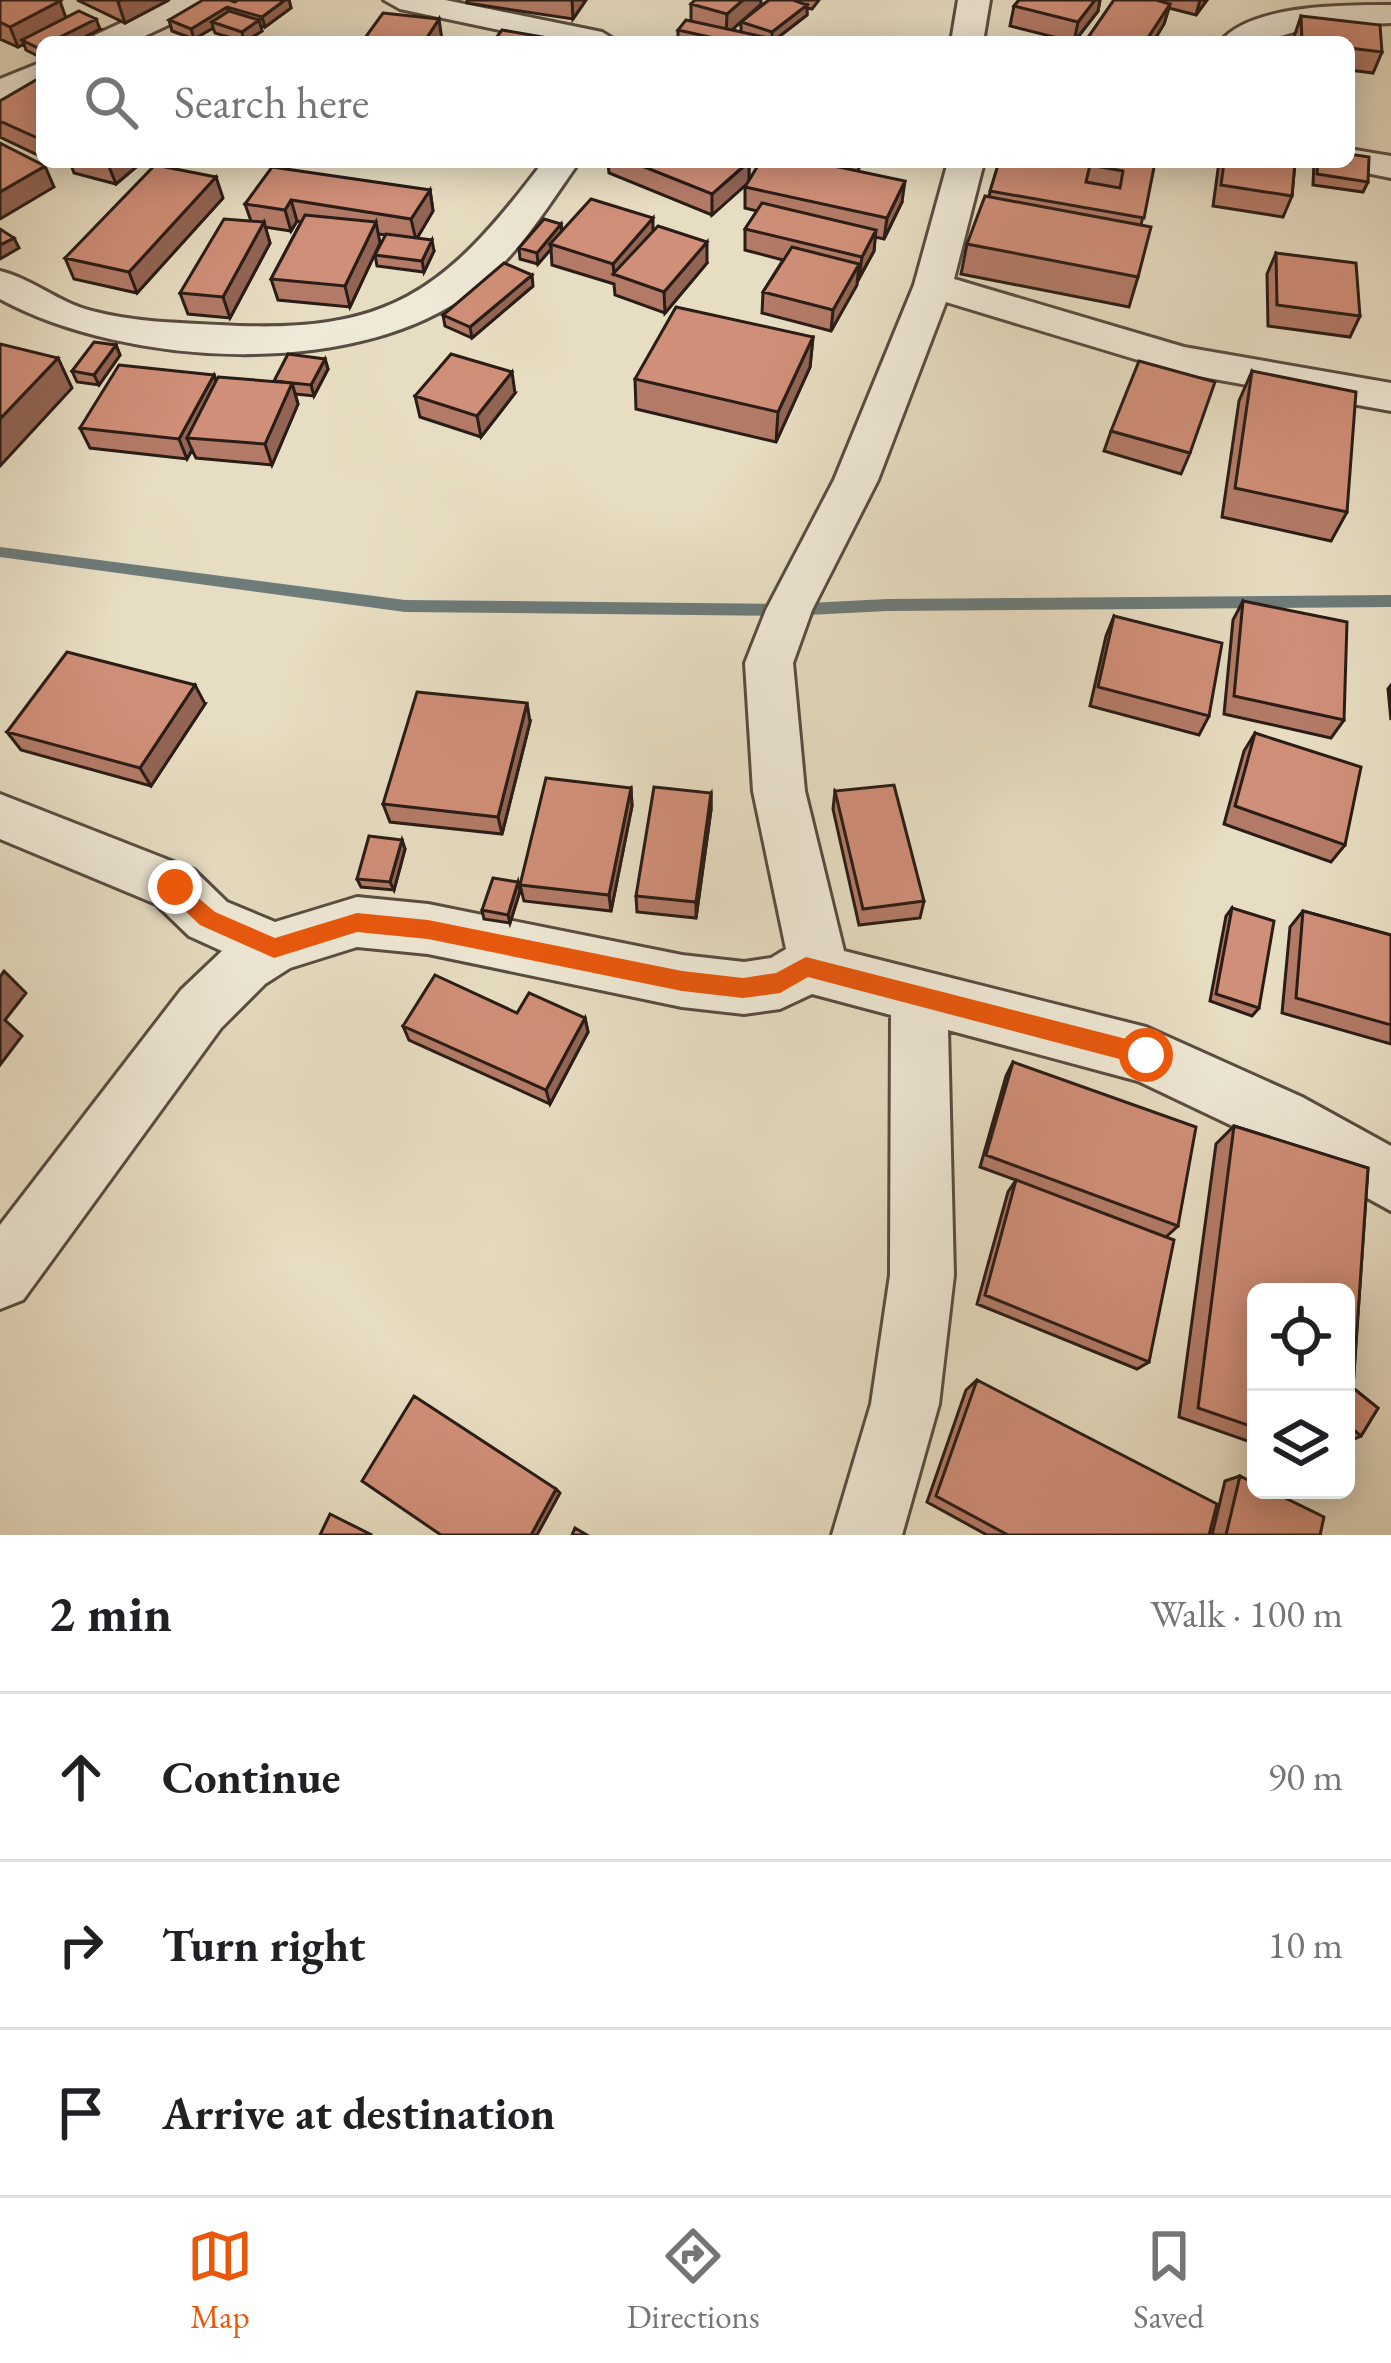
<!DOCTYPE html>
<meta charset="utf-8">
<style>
:root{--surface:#fff;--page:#f6f6f6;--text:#202124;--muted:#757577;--line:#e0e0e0;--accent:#ea580c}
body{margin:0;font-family:"EB Garamond",serif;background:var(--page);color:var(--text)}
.controls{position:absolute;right:36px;bottom:36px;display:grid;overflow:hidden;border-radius:18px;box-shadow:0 6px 30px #0003}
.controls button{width:108px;height:108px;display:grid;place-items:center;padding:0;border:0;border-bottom:3px solid var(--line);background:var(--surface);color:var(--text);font:60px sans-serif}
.stop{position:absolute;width:36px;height:36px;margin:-27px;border:9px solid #ea580c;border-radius:50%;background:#fff}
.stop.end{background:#ea580c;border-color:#fff;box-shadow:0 3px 12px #0008}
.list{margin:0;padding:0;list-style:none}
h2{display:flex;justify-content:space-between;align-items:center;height:156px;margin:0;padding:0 48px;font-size:51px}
h2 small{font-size:39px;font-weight:400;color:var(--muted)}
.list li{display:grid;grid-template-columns:78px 1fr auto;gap:36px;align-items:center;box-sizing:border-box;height:168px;padding:0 48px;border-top:3px solid var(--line)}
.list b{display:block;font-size:45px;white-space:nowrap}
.list em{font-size:39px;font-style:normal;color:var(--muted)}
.icon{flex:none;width:66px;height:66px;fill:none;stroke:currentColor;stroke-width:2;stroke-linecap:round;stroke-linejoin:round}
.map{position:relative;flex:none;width:1391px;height:1535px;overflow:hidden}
.search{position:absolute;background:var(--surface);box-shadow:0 6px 30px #0003;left:36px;right:36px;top:36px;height:132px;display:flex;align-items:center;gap:30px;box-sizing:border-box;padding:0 42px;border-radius:18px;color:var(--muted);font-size:45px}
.sheet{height:660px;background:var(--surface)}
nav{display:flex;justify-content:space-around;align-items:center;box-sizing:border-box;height:168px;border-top:3px solid var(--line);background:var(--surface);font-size:33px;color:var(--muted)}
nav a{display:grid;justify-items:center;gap:6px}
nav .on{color:var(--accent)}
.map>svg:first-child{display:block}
</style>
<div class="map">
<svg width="1391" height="1535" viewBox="0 0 1391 1535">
<rect width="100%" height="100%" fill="#e7ddc2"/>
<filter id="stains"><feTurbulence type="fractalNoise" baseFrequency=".00167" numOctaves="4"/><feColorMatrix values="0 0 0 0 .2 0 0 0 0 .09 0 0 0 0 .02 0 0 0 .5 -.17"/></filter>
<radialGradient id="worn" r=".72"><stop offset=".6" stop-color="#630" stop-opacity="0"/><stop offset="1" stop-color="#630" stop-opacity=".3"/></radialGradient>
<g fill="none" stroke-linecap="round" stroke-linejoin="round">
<path fill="#6d7b79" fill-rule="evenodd" d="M 0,547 L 405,600 L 789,604 L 887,599 L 1391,595 L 1391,607 L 887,611 L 789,616 L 405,612 L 0,557 Z"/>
<g stroke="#594c42" stroke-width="6">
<path id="street" d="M 171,0 L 212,0 L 207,7 L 132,42 L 90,42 L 95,35 Z
M 384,0 L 445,0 L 602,32 L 618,42 L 556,42 L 400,9 Z
M 958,0 L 990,0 L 983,42 L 951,42 Z
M 1391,5 L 1391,23 L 1311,27 L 1261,42 L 1220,42 C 1251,4 1346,5 1391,5 Z
M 42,62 L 42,85 L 0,102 L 0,79 Z
M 1349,149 L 1391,156 L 1391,178 L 1337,167 L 1333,162 L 1349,162 Z
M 543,162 L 579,162 C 548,206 517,257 474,290 C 357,381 125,367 0,299 L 0,271 C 33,279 59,303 92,311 C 133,322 178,323 220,325 C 389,335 445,292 543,162 Z
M 948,162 L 984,162 L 954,279 L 1184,347 L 1391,383 L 1391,411 L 1181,373 L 946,302 L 878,480 L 812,610 L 793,663 L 805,791 L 844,951 L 1146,1027 L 1302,1097 L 1391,1146 L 1391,1211 L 1260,1139 L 1138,1081 L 948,1030 L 954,1275 L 939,1404 L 902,1535 L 832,1535 L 871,1404 L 890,1275 L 891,1015 L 812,994 L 780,1009 L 744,1014 L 682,1007 L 428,954 L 357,947 L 290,968 L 265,984 L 221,1028 L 23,1300 L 0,1309 L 0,1225 L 181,990 L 222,951 L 189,936 L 156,904 L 0,839 L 0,794 L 194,870 L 227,902 L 275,922 L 357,897 L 428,904 L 682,955 L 744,962 L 771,958 L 786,949 L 753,791 L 745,663 L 766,610 L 834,480 L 914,285 Z"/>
</g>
<use href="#street" fill="#efe9d7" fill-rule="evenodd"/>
</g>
<path fill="#b37b67" stroke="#2a1c17" stroke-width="3" fill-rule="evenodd" d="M 0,0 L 66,18 L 100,29 L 75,42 L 42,42 L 42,58 L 26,50 L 24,44 L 18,47 L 0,39 Z
M 77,0 L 169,0 L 125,23 Z
M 238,0 L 289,0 L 291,8 L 265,27 L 260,26 L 262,31 L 245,42 L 215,33 L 213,28 L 194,39 L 172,31 L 169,20 Z
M 467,0 L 586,0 L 573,19 L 467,3 Z
M 769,0 L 819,0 L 812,9 L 807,8 L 807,15 L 776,39 L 778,42 L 678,41 L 678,30 L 691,21 L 691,4 L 761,4 L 741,21 ZM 741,22 L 741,32 L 732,30 Z
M 1019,0 L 1100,0 L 1098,11 L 1074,42 L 1010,26 L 1014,6 Z
M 1114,0 L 1207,0 L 1196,15 L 1169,8 L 1164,24 L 1153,42 L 1085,42 Z
M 1301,16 L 1382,52 L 1373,73 L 1349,70 L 1349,42 L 1294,42 L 1294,37 Z
M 42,83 L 42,157 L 0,137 L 0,101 Z
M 70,162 L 142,162 L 116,184 L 74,173 Z
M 608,162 L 749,162 L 749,182 L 828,165 L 828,162 L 861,162 L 858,171 L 902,202 L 884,239 L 875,237 L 874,251 L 831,331 L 762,313 L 763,292 L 783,260 L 745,250 L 745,229 L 757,211 L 745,208 L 745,187 L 748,182 L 712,215 L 609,173 Z
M 999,162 L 1155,162 L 1141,225 L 1138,277 L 1129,307 L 961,274 L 967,244 L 989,196 Z
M 1219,162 L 1295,162 L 1292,196 L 1283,217 L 1213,206 Z
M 1314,162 L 1349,162 L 1368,182 L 1363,192 L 1313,185 Z
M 430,190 L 433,211 L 417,238 L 434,251 L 424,272 L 377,266 L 375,255 L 386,235 L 378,234 L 380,243 L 350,307 L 278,300 L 271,279 L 301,222 L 297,221 L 291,231 L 265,227 L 270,243 L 230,318 L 188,314 L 180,293 L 251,221 L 245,204 Z
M 223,198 L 137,293 L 74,279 L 65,258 Z
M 561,224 L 562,231 L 653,231 L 707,263 L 665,313 L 615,295 L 614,284 L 552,265 L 551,249 L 538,264 L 520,259 L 519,248 Z
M 1276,253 L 1360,316 L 1350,337 L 1268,326 L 1267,274 Z
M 533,286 L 472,338 L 445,326 L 443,315 Z
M 813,337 L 810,367 L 776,442 L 636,409 L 635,379 Z
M 116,345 L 120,355 L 99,385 L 77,382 L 72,371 Z
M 325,359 L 328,369 L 314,396 L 295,394 L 298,404 L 272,465 L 196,458 L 192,450 L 187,459 L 90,448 L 80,428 L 214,375 L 216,381 L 274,382 Z
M 1252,371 L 1347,512 L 1331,541 L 1222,517 L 1239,401 Z
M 515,393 L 481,437 L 420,417 L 415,396 Z
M 1111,431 L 1190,453 L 1181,474 L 1104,451 Z
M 1243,601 L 1344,720 L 1331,738 L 1224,714 L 1233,620 Z
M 1114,616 L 1209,716 L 1199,735 L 1090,706 L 1106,636 Z
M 1391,685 L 1391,720 L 1388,689 Z
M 205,704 L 151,786 L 21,750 L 7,732 Z
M 530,722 L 502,834 L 390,822 L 383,804 Z
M 1255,733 L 1345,845 L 1331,862 L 1224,824 L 1244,751 Z
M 631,788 L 632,806 L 611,911 L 524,901 L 520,885 Z
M 835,791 L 924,901 L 920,918 L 859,925 L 833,809 Z
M 711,793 L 711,810 L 696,918 L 637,912 L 636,896 Z
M 402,840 L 405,849 L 394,890 L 361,887 L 357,879 Z
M 520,891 L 510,923 L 484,919 L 482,910 Z
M 1232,908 L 1259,1008 L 1252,1016 L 1210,1001 L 1226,916 Z
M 1303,911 L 1391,935 L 1391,1044 L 1282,1013 L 1290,927 Z
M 517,1013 L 585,1018 L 588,1032 L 550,1104 L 409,1040 L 403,1026 Z
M 1013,1062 L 1178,1226 L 1166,1237 L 1149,1362 L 1137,1369 L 977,1304 L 1008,1192 L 1016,1180 L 980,1167 L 1006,1076 Z
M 1234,1126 L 1368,1168 L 1353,1388 L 1378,1408 L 1361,1436 L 1352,1440 L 1350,1438 L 1348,1460 L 1346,1461 L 1346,1292 L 1256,1292 L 1256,1444 L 1179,1417 L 1216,1144 Z
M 977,1380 L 1209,1535 L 987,1535 L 927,1502 L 966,1390 Z
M 1240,1476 L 1320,1535 L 1212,1535 L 1225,1481 Z"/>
<path fill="#926454" stroke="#2a1c17" stroke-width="3" d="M 122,0 L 169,0 L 125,23 L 118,2 Z
M 285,0 L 289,0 L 291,8 L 265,27 L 262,17 Z
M 572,0 L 586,0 L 573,19 Z
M 743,0 L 761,0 L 761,4 L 726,35 L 727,14 Z
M 1095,0 L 1100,0 L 1098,11 L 1074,42 L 1078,22 Z
M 1200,0 L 1207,0 L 1196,15 Z
M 60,1 L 67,21 L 22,40 L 24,44 L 18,47 L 10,27 Z
M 1170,4 L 1164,24 L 1153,42 L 1145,42 Z
M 807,5 L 807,15 L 772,42 L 772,32 Z
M 227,7 L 230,17 L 212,22 L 213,28 L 194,39 L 191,29 Z
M 96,19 L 100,29 L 75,42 L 50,42 Z
M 439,19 L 442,40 L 441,42 L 424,42 Z
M 259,20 L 262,31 L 244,42 L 242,32 Z
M 109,162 L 142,162 L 116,184 L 108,164 Z
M 749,162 L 749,182 L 712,215 L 712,194 Z
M 45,166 L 54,187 L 0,219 L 0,192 Z
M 216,177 L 223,198 L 137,293 L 129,272 Z
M 905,181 L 902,202 L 884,239 L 887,218 Z
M 430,190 L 433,211 L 416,240 L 411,219 Z
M 291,200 L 297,221 L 291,231 L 285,210 Z
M 653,218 L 653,239 L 614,274 L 613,264 Z
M 264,222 L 270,243 L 230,318 L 223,297 Z
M 376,222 L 380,243 L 350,307 L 345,286 Z
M 561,224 L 562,235 L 550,244 L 551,249 L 538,264 L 537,253 Z
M 876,230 L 874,251 L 859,278 L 862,257 Z
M 14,238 L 19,248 L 0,259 L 0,245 Z
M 432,240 L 434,251 L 424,272 L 422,261 Z
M 707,242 L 707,263 L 665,313 L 664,292 Z
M 859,264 L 857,285 L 831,331 L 833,310 Z
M 532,275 L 533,286 L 472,338 L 470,327 Z
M 813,337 L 810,367 L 776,442 L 778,412 Z
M 116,345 L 120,355 L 99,385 L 94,375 Z
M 58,358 L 72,388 L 0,466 L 0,419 Z
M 325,359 L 328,369 L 314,396 L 311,385 Z
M 512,372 L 515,393 L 481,437 L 477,416 Z
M 214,375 L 221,396 L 187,438 L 192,450 L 187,459 L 179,439 Z
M 292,383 L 298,404 L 272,465 L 265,444 Z
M 195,685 L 205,704 L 151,786 L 140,768 Z
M 527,703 L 530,722 L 502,834 L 498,817 Z
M 631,788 L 632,806 L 611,911 L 609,895 Z
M 711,793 L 711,810 L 696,918 L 696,902 Z
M 402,840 L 405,849 L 394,890 L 390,882 Z
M 518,882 L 520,891 L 510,923 L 508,915 Z
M 4,971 L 26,993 L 5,1020 L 22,1036 L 0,1065 L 0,977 Z
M 585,1018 L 588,1032 L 550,1104 L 546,1090 Z
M 556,1489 L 560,1493 L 537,1535 L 531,1535 Z"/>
<path fill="#d08f78" stroke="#2a1c17" stroke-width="3" fill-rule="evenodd" d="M 0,0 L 57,0 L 60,1 L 10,27 L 0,22 Z
M 203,0 L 229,0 L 235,2 L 238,0 L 285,0 L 262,17 L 227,7 L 191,29 L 169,20 Z
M 695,0 L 743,0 L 727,14 L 691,4 Z
M 769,0 L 793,0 L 807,5 L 772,32 L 741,22 Z
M 1019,0 L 1095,0 L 1078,22 L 1014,6 Z
M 1114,0 L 1156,0 L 1170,4 L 1145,42 L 1085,42 Z
M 79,11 L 96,19 L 50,42 L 42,42 L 42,46 L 38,48 L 22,40 Z
M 229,11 L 259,20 L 242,32 L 212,22 Z
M 383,13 L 439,19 L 424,42 L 362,42 Z
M 1301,16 L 1380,25 L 1382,52 L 1349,48 L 1349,42 L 1302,42 Z
M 686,20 L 778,40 L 776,42 L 732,42 L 678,30 Z
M 502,30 L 571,42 L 493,42 Z
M 36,80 L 42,83 L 42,140 L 0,121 L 0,101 Z
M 0,143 L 45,166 L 0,192 Z
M 1349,154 L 1369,157 L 1368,182 L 1317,174 L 1318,162 L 1349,162 Z
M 632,162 L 748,162 L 712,194 Z
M 760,162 L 815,162 L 905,181 L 887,218 L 745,187 Z
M 999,162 L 1155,162 L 1144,218 L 990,191 ZM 1090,165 L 1123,171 L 1120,188 L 1086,182 Z
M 1224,162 L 1295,162 L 1292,196 L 1221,185 Z
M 155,165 L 216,177 L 129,272 L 65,258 Z
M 272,167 L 430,190 L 411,219 L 291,200 L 285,210 L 245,204 Z
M 985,196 L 1151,227 L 1138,277 L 967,244 Z
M 591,199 L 653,218 L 613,264 L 550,244 Z
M 762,203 L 876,230 L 862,257 L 745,229 Z
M 305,215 L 376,222 L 345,286 L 271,279 Z
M 224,219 L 264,222 L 223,297 L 180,293 Z
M 544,219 L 561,224 L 537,253 L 519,248 Z
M 658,226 L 707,242 L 664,292 L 613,274 Z
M 0,229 L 14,238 L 0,245 Z
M 386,234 L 432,240 L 422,261 L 375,255 Z
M 792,247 L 859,264 L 833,310 L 763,292 Z
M 1276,253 L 1356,263 L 1360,316 L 1277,305 Z
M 504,263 L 532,275 L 470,327 L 443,315 Z
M 676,307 L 813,337 L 778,412 L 635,379 Z
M 94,342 L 116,345 L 94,375 L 72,371 Z
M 0,344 L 58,358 L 0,419 Z
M 288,354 L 325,359 L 311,385 L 274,381 Z
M 451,354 L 512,372 L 477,416 L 415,396 Z
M 1139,361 L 1215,382 L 1190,453 L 1111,431 Z
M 119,365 L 214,375 L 179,439 L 80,428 Z
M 1252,371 L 1356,392 L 1347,512 L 1235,488 Z
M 218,377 L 292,383 L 265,444 L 187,438 Z
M 1243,601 L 1347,622 L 1344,720 L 1234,696 Z
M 1114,616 L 1222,643 L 1209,716 L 1098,687 Z
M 67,652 L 195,685 L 140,768 L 7,732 Z
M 417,692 L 527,703 L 498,817 L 383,804 Z
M 1255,733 L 1361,767 L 1345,845 L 1235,806 Z
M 546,778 L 631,788 L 609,895 L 520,885 Z
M 894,785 L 924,901 L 863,909 L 835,791 Z
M 654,787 L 711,793 L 696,902 L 636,896 Z
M 369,836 L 402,840 L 390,882 L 357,879 Z
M 493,878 L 518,882 L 508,915 L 482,910 Z
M 1232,908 L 1274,921 L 1259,1008 L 1216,994 Z
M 1303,911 L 1391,935 L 1391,1025 L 1296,998 Z
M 435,975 L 517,1013 L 529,993 L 585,1018 L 546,1090 L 403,1026 Z
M 1013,1062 L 1196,1127 L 1178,1226 L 986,1155 Z
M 1234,1126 L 1368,1168 L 1348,1460 L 1346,1459 L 1346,1292 L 1256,1292 L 1256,1428 L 1198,1408 Z
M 1016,1180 L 1174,1240 L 1149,1362 L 985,1295 Z
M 977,1380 L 1217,1504 L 1209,1535 L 1008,1535 L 936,1496 Z
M 1353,1388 L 1378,1408 L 1361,1436 L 1350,1427 Z
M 414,1396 L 556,1489 L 531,1535 L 441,1535 L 362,1481 Z
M 1240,1476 L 1256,1484 L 1256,1490 L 1269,1490 L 1324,1517 L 1320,1535 L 1226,1535 Z
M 330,1514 L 372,1535 L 320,1535 Z
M 575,1528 L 587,1535 L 572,1535 Z"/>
<path fill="#ea580c" d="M 175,878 L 215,912 L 275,938 L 357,913 L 428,920 L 682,971 L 743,978 L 776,973 L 806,957 L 1146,1044 L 1157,1055 L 1146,1066 L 808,977 L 780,993 L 743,998 L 682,991 L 428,939 L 357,932 L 274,958 L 200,925 L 167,894 L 167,881 Z"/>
<rect width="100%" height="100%" filter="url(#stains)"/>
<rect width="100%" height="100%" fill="url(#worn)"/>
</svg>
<div class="controls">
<button><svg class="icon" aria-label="locate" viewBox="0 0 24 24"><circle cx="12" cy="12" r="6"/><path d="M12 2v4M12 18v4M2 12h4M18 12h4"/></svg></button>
<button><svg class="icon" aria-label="layers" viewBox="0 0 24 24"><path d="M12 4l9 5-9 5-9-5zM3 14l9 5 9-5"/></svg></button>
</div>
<div class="stop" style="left:1146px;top:1055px"></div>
<div class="stop end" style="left:175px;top:887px"></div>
<div class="search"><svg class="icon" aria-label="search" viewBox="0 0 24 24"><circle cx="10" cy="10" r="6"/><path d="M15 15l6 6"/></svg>Search here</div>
</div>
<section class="sheet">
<h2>2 min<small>Walk · 100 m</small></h2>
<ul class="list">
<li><svg class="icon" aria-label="ahead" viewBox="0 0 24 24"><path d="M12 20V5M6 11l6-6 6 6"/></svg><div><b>Continue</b></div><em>90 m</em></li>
<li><svg class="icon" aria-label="right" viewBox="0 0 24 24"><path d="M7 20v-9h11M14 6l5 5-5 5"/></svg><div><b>Turn right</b></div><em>10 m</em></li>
<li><svg class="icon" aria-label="arrive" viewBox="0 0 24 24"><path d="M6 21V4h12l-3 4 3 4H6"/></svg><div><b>Arrive at destination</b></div></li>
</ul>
</section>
<nav>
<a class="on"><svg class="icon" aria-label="map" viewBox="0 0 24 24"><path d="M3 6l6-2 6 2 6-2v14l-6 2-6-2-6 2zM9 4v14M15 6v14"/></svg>Map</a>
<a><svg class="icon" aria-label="directions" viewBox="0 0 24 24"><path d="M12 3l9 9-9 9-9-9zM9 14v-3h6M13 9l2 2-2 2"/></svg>Directions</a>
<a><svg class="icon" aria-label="saved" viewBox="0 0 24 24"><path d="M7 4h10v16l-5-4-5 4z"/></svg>Saved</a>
</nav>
